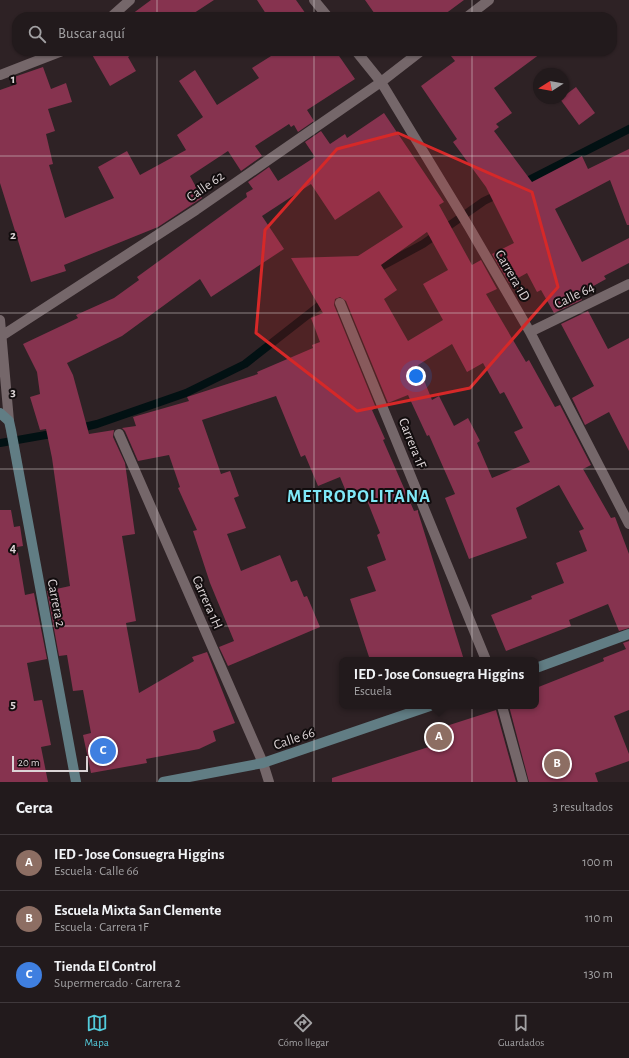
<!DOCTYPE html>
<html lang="es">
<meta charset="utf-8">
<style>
:root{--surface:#221a1c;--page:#2e2729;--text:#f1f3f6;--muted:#a2a1a3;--line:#3f383b;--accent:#53cbdb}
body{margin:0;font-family:"Alegreya Sans",sans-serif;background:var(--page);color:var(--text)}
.compass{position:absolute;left:533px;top:68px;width:36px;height:36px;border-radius:50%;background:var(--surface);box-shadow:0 1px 3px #0004;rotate:259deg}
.scale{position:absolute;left:12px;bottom:10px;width:76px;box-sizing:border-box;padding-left:4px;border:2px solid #dcd4d6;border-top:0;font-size:11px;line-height:14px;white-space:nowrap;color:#dcd4d6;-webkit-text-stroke:3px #120d0e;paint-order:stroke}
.you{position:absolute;left:416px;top:376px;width:14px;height:14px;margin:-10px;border:3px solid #fff;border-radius:50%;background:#1a73e8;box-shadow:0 0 0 6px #1a73e833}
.badge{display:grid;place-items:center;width:26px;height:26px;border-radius:50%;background:var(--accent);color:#fff;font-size:13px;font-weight:700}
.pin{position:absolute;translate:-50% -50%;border:2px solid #fff;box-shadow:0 1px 4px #0006}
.popup{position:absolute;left:339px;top:657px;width:200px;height:52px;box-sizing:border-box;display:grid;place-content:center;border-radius:8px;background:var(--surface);filter:drop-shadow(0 1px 3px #0005);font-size:13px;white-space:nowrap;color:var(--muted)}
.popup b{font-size:15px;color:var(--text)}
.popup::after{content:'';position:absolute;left:50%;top:100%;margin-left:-8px;border:8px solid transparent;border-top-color:var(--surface)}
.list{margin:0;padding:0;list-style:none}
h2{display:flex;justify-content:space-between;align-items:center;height:52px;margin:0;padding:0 16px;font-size:17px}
h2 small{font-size:13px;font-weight:400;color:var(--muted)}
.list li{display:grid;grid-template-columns:26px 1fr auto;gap:12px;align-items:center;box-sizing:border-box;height:56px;padding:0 16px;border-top:1px solid var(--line)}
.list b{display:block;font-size:15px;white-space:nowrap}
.list p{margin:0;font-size:13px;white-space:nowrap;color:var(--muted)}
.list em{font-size:13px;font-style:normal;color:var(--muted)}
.icon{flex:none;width:22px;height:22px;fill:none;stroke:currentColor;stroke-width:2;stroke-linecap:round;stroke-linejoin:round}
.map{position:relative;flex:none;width:629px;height:782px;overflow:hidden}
.search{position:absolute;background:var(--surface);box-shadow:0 1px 3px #0004;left:12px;right:12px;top:12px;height:44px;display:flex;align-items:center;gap:10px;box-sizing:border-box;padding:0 14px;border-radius:16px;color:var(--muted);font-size:15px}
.sheet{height:220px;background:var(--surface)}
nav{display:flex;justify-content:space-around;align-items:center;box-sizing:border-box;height:56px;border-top:1px solid var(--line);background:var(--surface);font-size:11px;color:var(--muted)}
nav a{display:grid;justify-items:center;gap:2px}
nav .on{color:var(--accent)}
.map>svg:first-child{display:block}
</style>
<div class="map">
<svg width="629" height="782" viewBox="0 0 629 782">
<rect width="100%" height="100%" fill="#2e2225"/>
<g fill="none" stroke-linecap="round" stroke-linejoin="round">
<path stroke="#021113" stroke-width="8" d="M 521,184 L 629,129
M 373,271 L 423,244 L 484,201 L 501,193
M 76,429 L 97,424 L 186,393 L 245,364 L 328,299
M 0,443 L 57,433"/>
</g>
<path fill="#86334f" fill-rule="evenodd" d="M 151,0 L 214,0 L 188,17 L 128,17 Z
M 257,0 L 296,0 L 308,17 L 268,17 Z
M 365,0 L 464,0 L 441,17 L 377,17 Z
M 90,51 L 137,51 L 128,57 L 136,71 L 110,86 Z
M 279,51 L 331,51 L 334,55 L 337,53 L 355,79 L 307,110 L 314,121 L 298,132 L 294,125 L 291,127 L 289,124 L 255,146 L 262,156 L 241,171 L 228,151 L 190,176 L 202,198 L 158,227 L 64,265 L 66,271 L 31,282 L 0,183 L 0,90 L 17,84 L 14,77 L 43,67 L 51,89 L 66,83 L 72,102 L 48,109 L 55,131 L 46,134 L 53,164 L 49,165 L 65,218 L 114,198 L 98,167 L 127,151 L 140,175 L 186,150 L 177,135 L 203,117 L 179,81 L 195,70 L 217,105 L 259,78 L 252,68 Z
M 447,51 L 544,51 L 494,88 L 512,113 L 496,124 L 499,127 L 494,131 L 532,182 L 582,156 L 588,169 L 629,149 L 629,225 L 627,225 L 610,180 L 555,209 L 582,262 L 629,238 L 629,263 L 604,276 L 606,279 L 579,294 L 582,300 L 554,313 L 541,290 L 537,292 L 527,273 L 509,283 L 492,254 L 514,243 L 486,187 L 453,142 L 457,139 L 421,86 L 455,61 Z
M 576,87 L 595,113 L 579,125 L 560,99 Z
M 384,113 L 444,202 L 439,205 L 472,265 L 481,260 L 497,289 L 486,294 L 526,362 L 529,360 L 555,407 L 560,405 L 591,465 L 583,469 L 611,518 L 615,517 L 629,554 L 629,628 L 619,631 L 608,604 L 569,620 L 571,626 L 506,651 L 491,615 L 532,599 L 531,596 L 564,583 L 556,563 L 587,551 L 579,531 L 584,529 L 559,485 L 516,508 L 527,538 L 469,559 L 445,498 L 455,494 L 429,435 L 427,436 L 408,395 L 388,403 L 346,301 L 340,297 L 335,299 L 334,305 L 376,408 L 372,410 L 385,439 L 383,440 L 414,511 L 418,510 L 418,512 L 464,660 L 370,660 L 350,599 L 376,591 L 367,567 L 386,560 L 377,535 L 380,533 L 362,488 L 347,494 L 340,477 L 318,486 L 305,455 L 301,457 L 276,396 L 202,420 L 221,474 L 230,471 L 239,496 L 234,498 L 246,528 L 227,534 L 241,571 L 280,555 L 291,582 L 297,580 L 304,597 L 307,596 L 320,627 L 228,666 L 219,647 L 234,641 L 210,583 L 193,531 L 197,530 L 178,488 L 180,487 L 169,455 L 138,461 L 125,431 L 122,428 L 136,426 L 133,417 L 189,401 L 187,397 L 258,374 L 257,372 L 313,348 L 312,345 L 320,342 L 311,318 L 323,313 L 291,258 L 358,256 L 403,227 L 379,191 L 335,220 L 311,184 L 262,216 L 284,249 L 211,297 L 200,279 L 122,336 L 67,363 L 73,375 L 89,434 L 114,430 L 113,437 L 125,463 L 135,534 L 122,536 L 136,621 L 126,623 L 139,693 L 194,661 L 192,657 L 207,652 L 235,723 L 213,731 L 216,741 L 199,749 L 146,759 L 147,763 L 91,773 L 83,735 L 91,733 L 83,690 L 73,691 L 67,655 L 59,656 L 47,591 L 70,586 L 52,458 L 46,429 L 40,430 L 30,397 L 40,394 L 37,372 L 23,344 L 78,318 L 76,315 L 114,298 L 139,280 L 137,277 L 247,197 L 246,193 L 253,189 L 248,182 L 269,167 L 278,181 L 315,157 L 305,142 L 321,131 L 330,144 L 345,134 L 347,138 ZM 427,232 L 448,270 L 423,284 L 443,320 L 408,341 L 384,299 L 397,290 L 381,265 ZM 452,344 L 467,372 L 483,363 L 500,394 L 504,392 L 523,428 L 514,432 L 530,462 L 492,478 L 477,443 L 480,441 L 468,418 L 454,426 L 439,396 L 432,400 L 418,365 Z
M 588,311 L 608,349 L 629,338 L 629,451 L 609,412 L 585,425 L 572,398 L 594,386 L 561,324 Z
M 0,510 L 11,510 L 14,527 L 20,526 L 23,546 L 17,547 L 25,595 L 34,593 L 47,659 L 27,663 L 34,701 L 42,700 L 51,745 L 41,747 L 48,782 L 0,782 Z
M 629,641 L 629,710 L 614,716 L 629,754 L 629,761 L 595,773 L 598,782 L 529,782 L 509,706 L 536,706 L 536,688 L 604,661 L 603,658 L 626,649 L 623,643 Z
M 496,710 L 516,782 L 332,782 L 332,778 L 441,743 L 437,729 Z"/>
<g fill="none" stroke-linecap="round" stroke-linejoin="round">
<path stroke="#75676a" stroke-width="10" d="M 340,303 L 486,660"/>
<path stroke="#75676a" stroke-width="10" d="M 314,0 L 328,17
M 111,17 L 130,0
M 467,17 L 489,0
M 356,51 L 381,82 L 469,227 L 530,332 L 629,524
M 0,75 L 62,51
M 0,320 L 9,421
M 530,332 L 629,284
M 0,337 L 196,210 L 381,82 L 421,51
M 119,434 L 263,763 L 269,782
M 502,706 L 523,782"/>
<path stroke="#617d84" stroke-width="10" d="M 0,413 L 9,421 L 11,430 L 76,782
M 536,668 L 629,634
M 163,782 L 263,763 L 430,706"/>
</g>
<path fill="#d62828" fill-opacity="0.2" stroke="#d62828" stroke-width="3" stroke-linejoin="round" d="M 398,133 L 532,192 L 558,287 L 470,388 L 357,411 L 256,333 L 265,230 L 337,149 Z"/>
<path fill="none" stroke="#dcd4d6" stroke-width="1" stroke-opacity="0.55" d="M 157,0 L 157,17M 314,0 L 314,17M 472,0 L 472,17M 157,51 L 157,782M 314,51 L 314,782M 472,51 L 472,782M 0,156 L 629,156M 0,313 L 629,313M 0,469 L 629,469M 0,626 L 629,626"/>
<g text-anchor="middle" stroke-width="4" stroke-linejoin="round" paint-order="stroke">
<g font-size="14" fill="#dcd4d6" stroke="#120d0e">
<text transform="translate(205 186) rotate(-35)" y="5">Calle 62</text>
<text transform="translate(513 275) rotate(60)" y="5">Carrera 1D</text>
<text transform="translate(574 295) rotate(-26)" y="5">Calle 64</text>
<text transform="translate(413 443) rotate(68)" y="5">Carrera 1F</text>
<text transform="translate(208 602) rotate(66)" y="5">Carrera 1H</text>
<text transform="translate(57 603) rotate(79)" y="5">Carrera 2</text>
<text transform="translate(294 738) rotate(-19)" y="5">Calle 66</text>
</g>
<g font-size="18" font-weight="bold" letter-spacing="1" fill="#7fe8f7" stroke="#120d0e">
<text x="359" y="502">METROPOLITANA</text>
</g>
</g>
<g font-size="13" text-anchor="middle" font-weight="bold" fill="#dcd4d6" stroke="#120d0e" stroke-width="4" stroke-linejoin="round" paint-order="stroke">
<text x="13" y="83">1</text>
<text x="13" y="239">2</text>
<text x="13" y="396">3</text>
<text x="13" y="552">4</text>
<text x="13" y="708">5</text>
</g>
</svg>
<svg class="compass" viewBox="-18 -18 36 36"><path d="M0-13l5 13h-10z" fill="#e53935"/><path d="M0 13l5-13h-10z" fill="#a2a1a3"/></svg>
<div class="scale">20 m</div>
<div class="you"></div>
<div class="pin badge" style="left:439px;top:737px;background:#8d6e63">A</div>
<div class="popup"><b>IED - Jose Consuegra Higgins</b>Escuela</div>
<div class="pin badge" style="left:557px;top:764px;background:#8d6e63">B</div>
<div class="pin badge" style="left:103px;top:751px;background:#3f7fe0">C</div>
<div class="search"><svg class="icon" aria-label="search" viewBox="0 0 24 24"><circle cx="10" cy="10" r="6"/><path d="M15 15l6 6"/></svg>Buscar aquí</div>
</div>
<section class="sheet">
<h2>Cerca<small>3 resultados</small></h2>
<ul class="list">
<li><span class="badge" style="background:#8d6e63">A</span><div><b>IED - Jose Consuegra Higgins</b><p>Escuela · Calle 66</p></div><em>100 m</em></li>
<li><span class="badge" style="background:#8d6e63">B</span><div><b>Escuela Mixta San Clemente</b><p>Escuela · Carrera 1F</p></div><em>110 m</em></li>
<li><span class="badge" style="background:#3f7fe0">C</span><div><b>Tienda El Control</b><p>Supermercado · Carrera 2</p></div><em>130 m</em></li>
</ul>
</section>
<nav>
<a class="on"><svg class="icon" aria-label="map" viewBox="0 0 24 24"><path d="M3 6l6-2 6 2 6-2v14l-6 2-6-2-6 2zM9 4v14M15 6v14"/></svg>Mapa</a>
<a><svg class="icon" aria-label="directions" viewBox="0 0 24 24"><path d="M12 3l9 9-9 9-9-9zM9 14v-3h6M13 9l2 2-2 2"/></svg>Cómo llegar</a>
<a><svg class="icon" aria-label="saved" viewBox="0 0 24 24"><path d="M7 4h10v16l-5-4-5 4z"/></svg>Guardados</a>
</nav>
